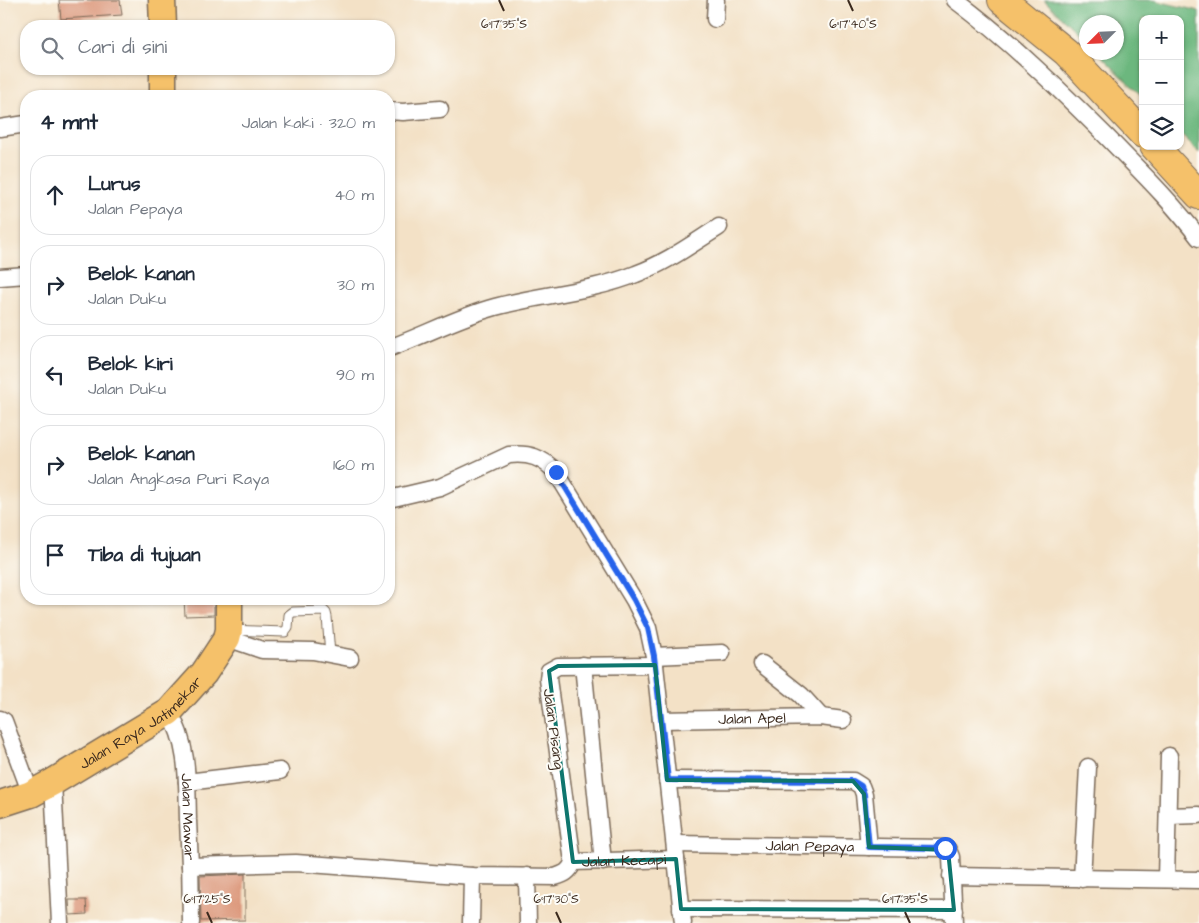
<!DOCTYPE html>
<html lang="id">
<meta charset="utf-8">
<style>
:root{--surface:#fff;--page:#f6f6f7;--text:#1f2937;--muted:#747a83;--line:#e0e1e3}
body{margin:0;font-family:"Architects Daughter",sans-serif;background:var(--page);color:var(--text)}
.controls{position:absolute;right:15px;top:15px;display:grid;overflow:hidden;border-radius:10px;box-shadow:0 1px 4px #0004}
.controls button{width:45px;height:45px;display:grid;place-items:center;padding:0;border:0;border-bottom:1px solid var(--line);background:var(--surface);color:var(--text);font:25px sans-serif}
.compass{position:absolute;left:1079px;top:15px;width:45px;height:45px;border-radius:50%;background:var(--surface);box-shadow:0 1px 4px #0004;rotate:246deg}
.stop{position:absolute;width:15px;height:15px;margin:-11px;border:4px solid #2563eb;border-radius:50%;background:#fff}
.stop.end{background:#2563eb;border-color:#fff;box-shadow:0 1px 5px #0008}
.list{margin:0;padding:0;list-style:none}
h2{display:flex;justify-content:space-between;align-items:center;height:65px;margin:0;padding:0 20px;font-size:21px}
h2 small{font-size:16px;font-weight:400;color:var(--muted)}
.list li{display:grid;grid-template-columns:32px 1fr auto;gap:15px;align-items:center;box-sizing:border-box;height:80px;margin:0 10px 10px;padding:0 10px;border:1px solid var(--line);border-radius:20px}
.list b{display:block;font-size:19px;white-space:nowrap}
.list p{margin:0;font-size:16px;white-space:nowrap;color:var(--muted)}
.list em{font-size:16px;font-style:normal;color:var(--muted)}
.icon{flex:none;width:28px;height:28px;fill:none;stroke:currentColor;stroke-width:2;stroke-linecap:round;stroke-linejoin:round}
.map{position:relative;flex:none;width:1199px;height:923px;overflow:hidden}
.search{position:absolute;background:var(--surface);box-shadow:0 1px 4px #0004;left:20px;top:20px;width:375px;height:55px;display:flex;align-items:center;gap:12px;box-sizing:border-box;padding:0 18px;border-radius:20px;color:var(--muted);font-size:19px}
.panel{position:absolute;background:var(--surface);box-shadow:0 1px 4px #0004;left:20px;top:90px;width:375px;height:515px;border-radius:20px}
.map>svg:first-child{display:block}
</style>
<div class="map">
<svg width="1199" height="923" viewBox="0 0 1199 923">
<rect width="100%" height="100%" fill="#fdfcf7"/>
<filter id="ink" filterUnits="userSpaceOnUse"><feTurbulence type="fractalNoise" baseFrequency=".02" numOctaves="2"/><feDisplacementMap in="SourceGraphic" scale="10" xChannelSelector="R" yChannelSelector="G"/><feConvolveMatrix kernelMatrix="1 2 1 2 8 2 1 2 1" color-interpolation-filters="sRGB"/></filter>
<filter id="wash" filterUnits="userSpaceOnUse"><feTurbulence type="fractalNoise" baseFrequency=".0096" numOctaves="4" result="noise"/><feDisplacementMap in="SourceGraphic" scale="20" xChannelSelector="R" yChannelSelector="G"/><feGaussianBlur stdDeviation="1.12" result="paint"/><feColorMatrix in="noise" values="0 0 0 0 0 0 0 0 0 0 0 0 0 0 0 0 0 1.4 0 .05"/><feComposite in="paint" operator="in"/></filter>
<g filter="url(#wash)">
<rect width="100%" height="100%" fill="#f3e1c6"/>
<path fill="#6cb77e" stroke="#54704e" d="M 1044,0 L 1153,0 L 1199,11 L 1199,153 L 1180,134 L 1180,19 L 1143,19 L 1143,97 L 1098,53 L 1116,52 L 1116,22 L 1086,22 L 1086,40 Z"/>
<g id="blocks">
<path fill="#dc977a" d="M 59,0 L 120,0 L 122,15 L 61,19 Z
M 184,599 L 214,599 L 214,615 L 185,616 Z
M 245,874 L 245,920 L 201,921 L 200,876 Z
M 69,900 L 86,900 L 87,914 L 70,915 Z"/>
</g>
</g>
<g filter="url(#ink)">
<use href="#blocks" fill-opacity="0" stroke="#7b6a59" stroke-width="1"/>
<g fill="none" stroke-linecap="round" stroke-linejoin="round">
<g stroke="#7b6a59" stroke-width="11">
<path id="lane" d="M 230,630 L 285,632 L 288,628 L 289,615 L 293,612 L 324,611 L 326,613 L 327,617 L 330,654"/>
</g>
<g stroke="#7b6a59" stroke-width="19">
<g id="street">
<path d="M 955,0 C 1010,41 1059,89 1107,137 C 1139,170 1172,202 1199,238"/>
<path d="M 715,19 L 716,0"/>
<path d="M 389,111 L 403,112 L 440,109"/>
<path d="M 0,128 L 26,124"/>
<path d="M 0,277 L 26,275"/>
<path d="M 389,348 C 425,335 458,317 495,307 C 542,294 591,292 636,274 C 666,263 692,244 719,227"/>
<path d="M 389,499 L 440,487 L 509,455 C 529,453 542,457 556,472 L 634,600 L 648,628 L 654,656 L 683,923"/>
<path d="M 227,638 L 262,650 L 313,651 L 350,658"/>
<path d="M 654,656 L 722,653"/>
<path d="M 762,664 L 801,695 L 821,717"/>
<path d="M 583,665 L 603,862"/>
<path id="s1" d="M 169,712 C 189,744 187,783 188,820 C 190,854 191,889 191,923"/>
<path d="M 0,719 L 4,721 L 31,794"/>
<path id="s2" d="M 661,720 L 821,717 L 843,720"/>
<path d="M 667,780 L 853,781 L 861,786 L 864,794 L 869,847"/>
<path d="M 53,782 L 60,923"/>
<path d="M 187,782 L 280,771"/>
<path d="M 1168,816 L 1199,815"/>
<path id="s3" d="M 675,844 L 945,848 L 948,850 L 951,857 L 954,923"/>
<path id="s4" d="M 573,862 L 676,859"/>
<path d="M 190,866 L 296,863 L 472,876 L 555,877 C 564,874 570,872 573,862 L 548,679 L 549,671 L 558,666 L 655,665"/>
<path d="M 527,876 L 528,923"/>
<path d="M 951,876 L 1199,880"/>
<path d="M 1082,879 L 1088,767"/>
<path d="M 1166,879 L 1169,756"/>
<path d="M 681,909 L 954,910"/>
<path d="M 471,923 L 472,876"/>
</g>
</g>
<g stroke="#7b6a59" stroke-width="29">
<g id="primary">
<path d="M 162,0 L 163,26"/>
<path d="M 163,69 L 163,96"/>
<path id="s5" d="M 0,804 L 31,794 L 53,782 L 169,712 L 204,673 L 227,638 L 229,630 L 229,599"/>
</g>
</g>
<g stroke="#7b6a59" stroke-width="30">
<path id="highway" d="M 1002,0 L 1066,52 L 1143,134
M 1154,146 L 1199,195"/>
</g>
<use href="#lane" stroke="#fff" stroke-width="9"/>
<use href="#street" stroke="#fff" stroke-width="16"/>
<use href="#primary" stroke="#f5c16b" stroke-width="26"/>
<use href="#highway" stroke="#f5c16b" stroke-width="28"/>
</g>
</g>
<g fill="none" stroke-linecap="round" stroke-linejoin="round" filter="url(#ink)">
<path stroke="#2563eb" stroke-width="6" d="M 556,472 L 634,600 L 648,628 L 654,656 L 668,780 L 853,781 L 861,786 L 864,794 L 869,847 L 945,848"/>
</g>
<path fill="none" stroke="#0f766e" stroke-width="4" stroke-linejoin="round" d="M 655,665 L 667,780 L 853,781 L 864,794 L 869,847 L 948,850 L 954,910 L 681,909 L 676,859 L 573,862 L 549,671 L 558,666 Z"/>
<path fill="none" stroke="#3b2a1e" stroke-width="2" d="M 499,0 L 504,11M 848,0 L 853,11M 207,912 L 212,923M 556,912 L 561,923M 905,912 L 910,923"/>
<g text-anchor="middle" stroke-width="4" stroke-linejoin="round" paint-order="stroke">
<g font-size="15" fill="#3b2a1e" stroke="#fdfcf7">
<text dy="5" stroke="none"><textPath href="#s2" startOffset="91">Jalan Apel</textPath></text>
<text dy="5" stroke="none"><textPath href="#s5" startOffset="164">Jalan Raya Jatimekar</textPath></text>
<text transform="translate(554 729) rotate(82)" y="5">Jalan Pisang</text>
<text dy="5" stroke="none"><textPath href="#s1" startOffset="108">Jalan Mawar</textPath></text>
<text dy="5" stroke="none"><textPath href="#s3" startOffset="135">Jalan Pepaya</textPath></text>
<text dy="5" stroke="none"><textPath href="#s4" startOffset="51">Jalan Kecapi</textPath></text>
</g>
</g>
<g font-size="12" text-anchor="middle" fill="#3b2a1e" stroke="#fdfcf7" stroke-width="4" stroke-linejoin="round" paint-order="stroke">
<text x="504" y="28">6°17'35"S</text>
<text x="853" y="28">6°17'40"S</text>
<text x="207" y="903">6°17'25"S</text>
<text x="556" y="903">6°17'30"S</text>
<text x="905" y="903">6°17'35"S</text>
</g>
</svg>
<div class="controls">
<button>+</button>
<button>−</button>
<button><svg class="icon" aria-label="layers" viewBox="0 0 24 24"><path d="M12 4l9 5-9 5-9-5zM3 14l9 5 9-5"/></svg></button>
</div>
<svg class="compass" viewBox="-18 -18 36 36"><path d="M0-13l5 13h-10z" fill="#e53935"/><path d="M0 13l5-13h-10z" fill="#747a83"/></svg>
<div class="stop" style="left:945px;top:848px"></div>
<div class="stop end" style="left:556px;top:472px"></div>
<div class="search"><svg class="icon" aria-label="search" viewBox="0 0 24 24"><circle cx="10" cy="10" r="6"/><path d="M15 15l6 6"/></svg>Cari di sini</div>
<section class="panel">
<h2>4 mnt<small>Jalan kaki · 320 m</small></h2>
<ul class="list">
<li><svg class="icon" aria-label="ahead" viewBox="0 0 24 24"><path d="M12 20V5M6 11l6-6 6 6"/></svg><div><b>Lurus</b><p>Jalan Pepaya</p></div><em>40 m</em></li>
<li><svg class="icon" aria-label="right" viewBox="0 0 24 24"><path d="M7 20v-9h11M14 6l5 5-5 5"/></svg><div><b>Belok kanan</b><p>Jalan Duku</p></div><em>30 m</em></li>
<li><svg class="icon" aria-label="left" viewBox="0 0 24 24"><path d="M17 20v-9H6M10 6l-5 5 5 5"/></svg><div><b>Belok kiri</b><p>Jalan Duku</p></div><em>90 m</em></li>
<li><svg class="icon" aria-label="right" viewBox="0 0 24 24"><path d="M7 20v-9h11M14 6l5 5-5 5"/></svg><div><b>Belok kanan</b><p>Jalan Angkasa Puri Raya</p></div><em>160 m</em></li>
<li><svg class="icon" aria-label="arrive" viewBox="0 0 24 24"><path d="M6 21V4h12l-3 4 3 4H6"/></svg><div><b>Tiba di tujuan</b></div></li>
</ul>
</section>
</div>
